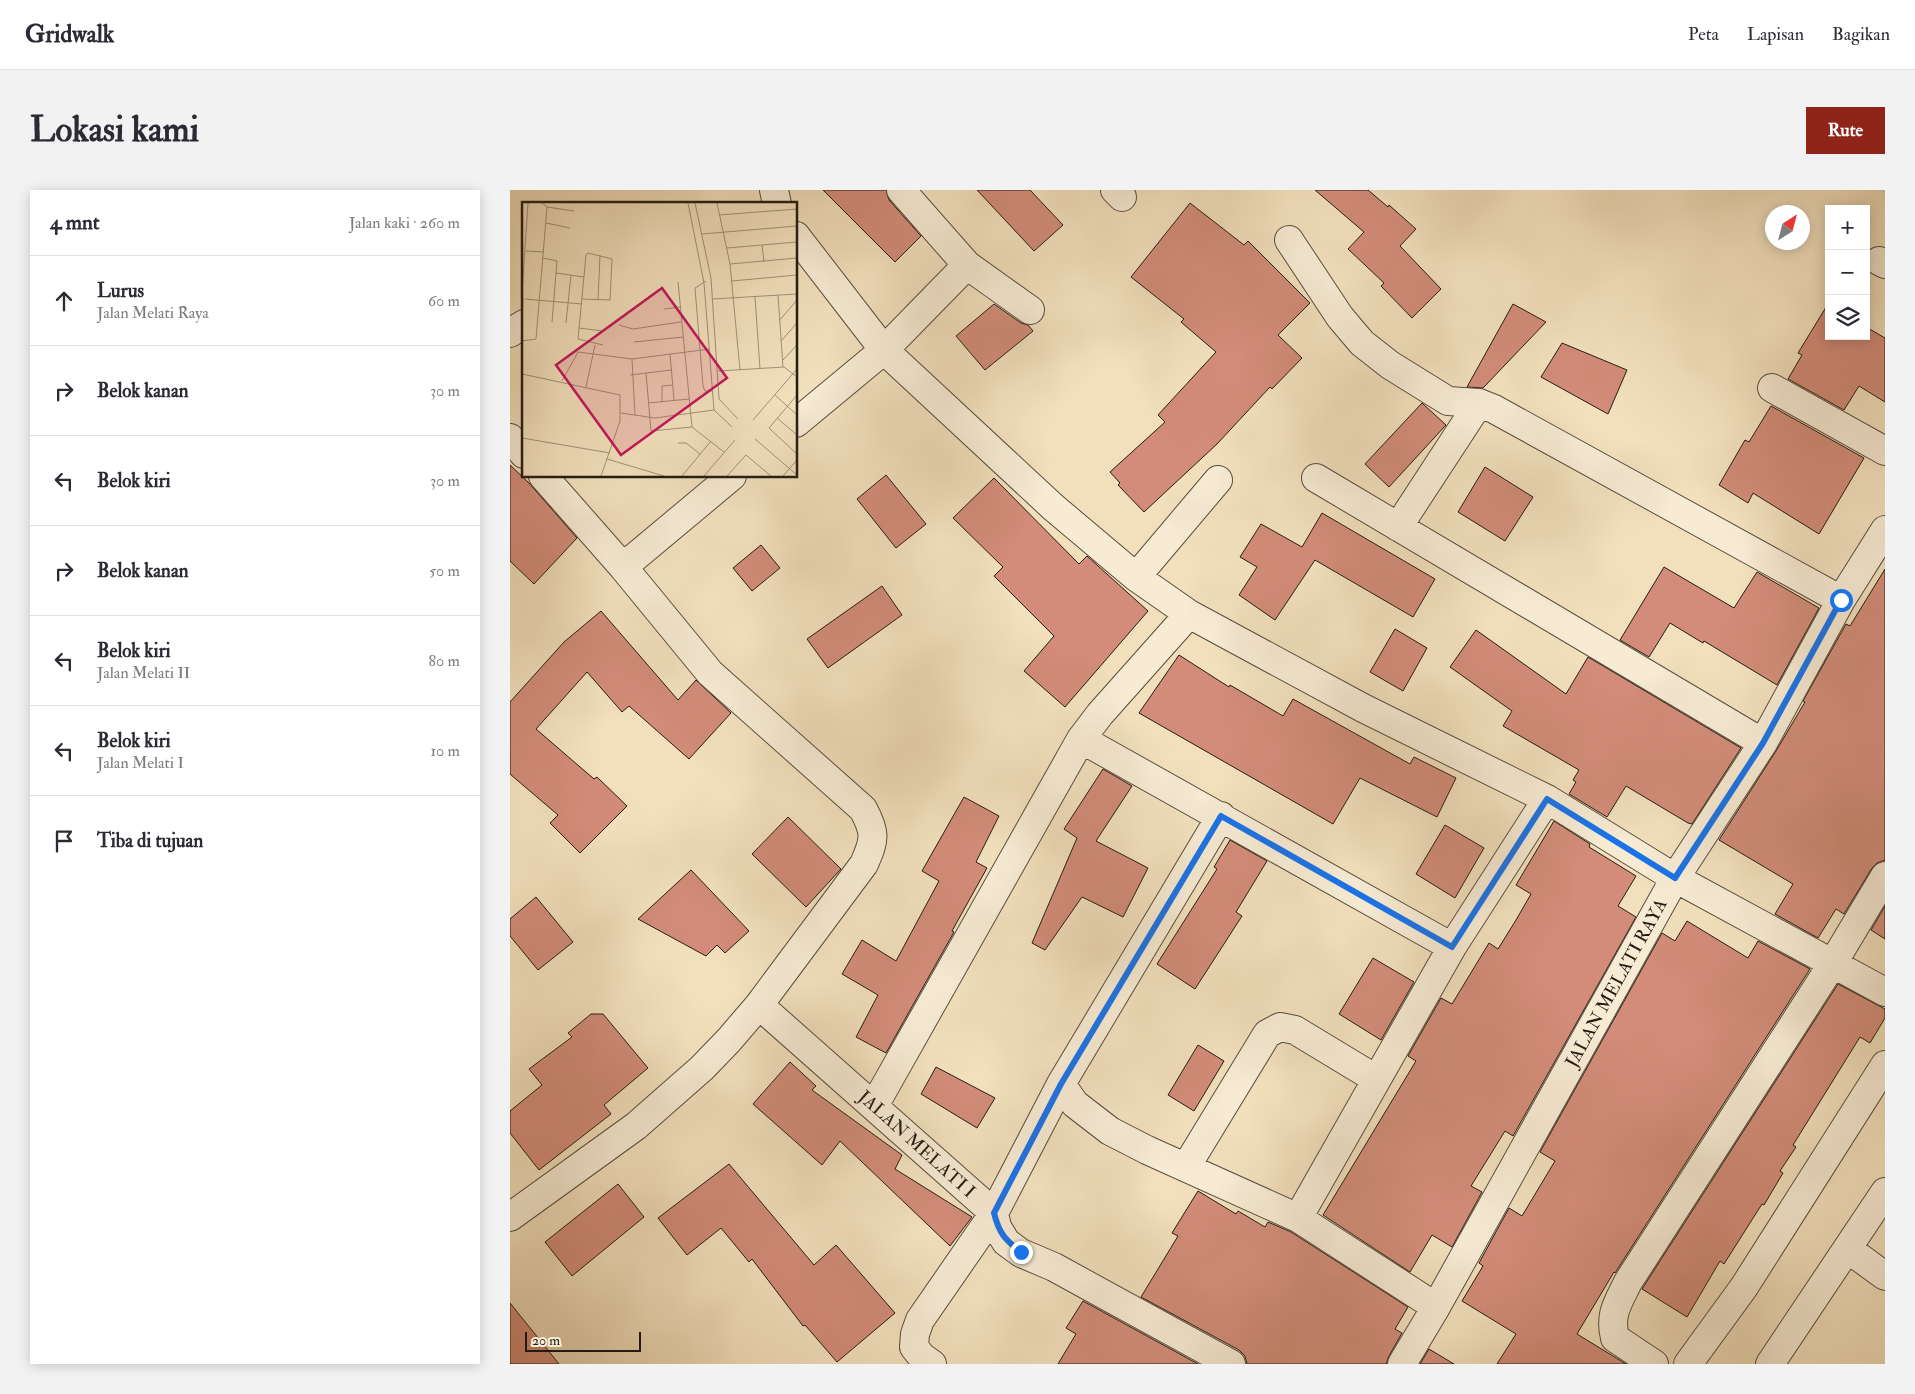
<!DOCTYPE html>
<html lang="id">
<meta charset="utf-8">
<style>
:root{--surface:#fff;--page:#f2f2f3;--text:#2b2b33;--muted:#7c7c81;--line:#e1e1e2;--accent:#8f2418}
body{margin:0;font-family:"IM FELL Double Pica",serif;background:var(--page);color:var(--text)}
.controls{position:absolute;right:15px;top:15px;display:grid;overflow:hidden;border-radius:0px;box-shadow:0 2px 12px #0003}
.controls button{width:45px;height:45px;display:grid;place-items:center;padding:0;border:0;border-bottom:1px solid var(--line);background:var(--surface);color:var(--text);font:25px sans-serif}
.compass{position:absolute;left:1255px;top:15px;width:45px;height:45px;border-radius:50%;background:var(--surface);box-shadow:0 2px 12px #0003;rotate:36deg}
.scale{position:absolute;left:15px;bottom:12px;width:116px;box-sizing:border-box;padding-left:5px;border:2px solid #241c14;border-top:0;font-size:14px;line-height:18px;white-space:nowrap;color:#241c14;-webkit-text-stroke:4px #f7ebd4;paint-order:stroke}
.stop{position:absolute;width:15px;height:15px;margin:-11px;border:4px solid #1a73e8;border-radius:50%;background:#fff}
.stop.end{background:#1a73e8;border-color:#fff;box-shadow:0 1px 5px #0008}
.list{margin:0;padding:0;list-style:none}
h2{display:flex;justify-content:space-between;align-items:center;height:65px;margin:0;padding:0 20px;font-size:21px}
h2 small{font-size:16px;font-weight:400;color:var(--muted)}
.list li{display:grid;grid-template-columns:32px 1fr auto;gap:15px;align-items:center;box-sizing:border-box;height:90px;padding:0 20px;border-top:1px solid var(--line)}
.list b{display:block;font-size:19px;white-space:nowrap}
.list p{margin:0;font-size:16px;white-space:nowrap;color:var(--muted)}
.list em{font-size:16px;font-style:normal;color:var(--muted)}
.icon{flex:none;width:28px;height:28px;fill:none;stroke:currentColor;stroke-width:2;stroke-linecap:round;stroke-linejoin:round}
.map{position:relative;flex:none;width:1375px;height:1174px;overflow:hidden;border-radius:0px}
header{display:flex;align-items:center;gap:30px;box-sizing:border-box;height:70px;padding:0 25px;background:var(--surface);border-bottom:1px solid var(--line)}
header strong{font-size:24px}
nav{display:flex;gap:28px;margin-inline-start:auto;font-size:18px}
.intro{display:flex;align-items:center;justify-content:space-between;box-sizing:border-box;height:120px;padding:0 30px}
h1{margin:0;font-size:35px}
.button{padding:12px 22px;border-radius:0px;background:var(--accent);color:#fff;font-size:18px;font-weight:700}
main{display:flex;gap:30px;padding:0 30px}
aside{flex:1;background:var(--surface);border-radius:0px;box-shadow:0 2px 12px #0003}
.map>svg:first-child{display:block}
</style>
<header>
<strong>Gridwalk</strong>
<nav><a>Peta</a><a>Lapisan</a><a>Bagikan</a></nav>
</header>
<div class="intro"><h1>Lokasi kami</h1><a class="button">Rute</a></div>
<main>
<aside>
<h2>4 mnt<small>Jalan kaki · 260 m</small></h2>
<ul class="list">
<li><svg class="icon" aria-label="ahead" viewBox="0 0 24 24"><path d="M12 20V5M6 11l6-6 6 6"/></svg><div><b>Lurus</b><p>Jalan Melati Raya</p></div><em>60 m</em></li>
<li><svg class="icon" aria-label="right" viewBox="0 0 24 24"><path d="M7 20v-9h11M14 6l5 5-5 5"/></svg><div><b>Belok kanan</b></div><em>30 m</em></li>
<li><svg class="icon" aria-label="left" viewBox="0 0 24 24"><path d="M17 20v-9H6M10 6l-5 5 5 5"/></svg><div><b>Belok kiri</b></div><em>30 m</em></li>
<li><svg class="icon" aria-label="right" viewBox="0 0 24 24"><path d="M7 20v-9h11M14 6l5 5-5 5"/></svg><div><b>Belok kanan</b></div><em>50 m</em></li>
<li><svg class="icon" aria-label="left" viewBox="0 0 24 24"><path d="M17 20v-9H6M10 6l-5 5 5 5"/></svg><div><b>Belok kiri</b><p>Jalan Melati II</p></div><em>80 m</em></li>
<li><svg class="icon" aria-label="left" viewBox="0 0 24 24"><path d="M17 20v-9H6M10 6l-5 5 5 5"/></svg><div><b>Belok kiri</b><p>Jalan Melati I</p></div><em>10 m</em></li>
<li><svg class="icon" aria-label="arrive" viewBox="0 0 24 24"><path d="M6 21V4h12l-3 4 3 4H6"/></svg><div><b>Tiba di tujuan</b></div></li>
</ul>
</aside>
<div class="map">
<svg width="1375" height="1174" viewBox="0 0 1375 1174">
<rect width="100%" height="100%" fill="#f2e0bd"/>
<filter id="stains"><feTurbulence type="fractalNoise" baseFrequency=".004" numOctaves="4"/><feColorMatrix values="0 0 0 0 .2 0 0 0 0 .09 0 0 0 0 .02 0 0 0 .5 -.17"/></filter>
<radialGradient id="worn" r=".72"><stop offset=".6" stop-color="#630" stop-opacity="0"/><stop offset="1" stop-color="#630" stop-opacity=".3"/></radialGradient>
<path fill="#d28c79" stroke="#241c14" d="M 313,0 L 376,0 L 379,10 L 411,46 L 385,72 Z
M 467,0 L 520,0 L 553,35 L 524,61 Z
M 805,0 L 858,0 L 878,17 L 879,15 L 906,39 L 890,56 L 931,99 L 902,128 L 871,96 L 874,93 L 838,59 L 854,42 Z
M 680,13 L 734,55 L 738,51 L 800,113 L 768,145 L 792,168 L 762,199 L 760,197 L 707,254 L 634,322 L 608,295 L 610,293 L 600,282 L 655,232 L 648,225 L 706,162 L 671,132 L 674,129 L 621,87 Z
M 484,114 L 511,133 L 518,135 L 523,141 L 475,180 L 446,146 Z
M 1003,114 L 1036,132 L 973,198 L 957,197 Z
M 1318,114 L 1319,146 L 1356,146 L 1356,137 L 1375,148 L 1375,212 L 1349,196 L 1334,220 L 1278,189 L 1292,165 L 1288,163 Z
M 1052,153 L 1117,180 L 1098,224 L 1031,187 Z
M 912,213 L 936,235 L 879,297 L 855,274 Z
M 1261,216 L 1354,268 L 1309,344 L 1243,303 L 1238,313 L 1209,295 L 1235,250 L 1239,252 Z
M 0,275 L 19,293 L 67,348 L 24,394 L 0,371 Z
M 975,277 L 1023,307 L 995,351 L 948,322 Z
M 376,285 L 416,334 L 386,358 L 347,309 Z
M 484,288 L 569,374 L 577,366 L 638,421 L 555,517 L 514,481 L 544,446 L 484,386 L 493,377 L 443,328 Z
M 812,323 L 925,389 L 903,427 L 805,370 L 765,430 L 729,405 L 747,377 L 730,367 L 751,334 L 792,357 Z
M 251,355 L 270,378 L 242,401 L 223,378 Z
M 1154,377 L 1224,418 L 1247,382 L 1309,418 L 1267,495 L 1194,451 L 1193,453 L 1160,433 L 1139,467 L 1110,450 Z
M 1375,379 L 1375,670 L 1367,673 L 1362,678 L 1334,724 L 1326,719 L 1308,748 L 1265,724 L 1283,694 L 1209,650 L 1266,561 L 1295,512 L 1293,511 L 1336,434 L 1340,436 Z
M 372,396 L 392,425 L 318,478 L 297,449 Z
M 91,421 L 168,510 L 186,490 L 221,523 L 179,569 L 119,516 L 112,522 L 77,482 L 26,539 L 84,589 L 87,587 L 117,616 L 70,663 L 40,633 L 48,625 L 0,584 L 0,512 L 54,452 Z
M 885,439 L 917,458 L 893,501 L 860,482 Z
M 966,440 L 1056,504 L 1078,467 L 1231,558 L 1182,634 L 1178,633 L 1116,596 L 1097,627 L 1059,604 L 1066,592 L 1063,590 L 1069,580 L 993,536 L 1002,521 L 940,477 Z
M 669,465 L 719,497 L 720,495 L 773,526 L 783,509 L 900,574 L 904,567 L 946,588 L 927,627 L 850,588 L 823,634 L 629,523 Z
M 593,579 L 622,596 L 586,651 L 638,678 L 613,727 L 572,707 L 535,760 L 522,753 L 567,648 L 554,639 Z
M 454,607 L 489,626 L 466,672 L 477,678 L 442,741 L 444,742 L 376,863 L 346,847 L 368,805 L 332,784 L 352,750 L 386,771 L 429,691 L 412,681 Z
M 278,627 L 331,679 L 296,717 L 242,664 Z
M 1044,631 L 1080,654 L 1079,657 L 1126,686 L 1108,716 L 1126,727 L 1003,946 L 995,941 L 961,996 L 972,1002 L 942,1057 L 922,1045 L 900,1082 L 813,1025 L 906,871 L 898,866 L 931,808 L 942,814 L 979,753 L 988,759 L 1006,730 L 1021,704 L 1006,695 Z
M 935,635 L 974,658 L 945,708 L 906,684 Z
M 720,650 L 757,671 L 726,722 L 732,726 L 685,799 L 647,774 L 707,679 L 704,677 Z
M 181,680 L 239,741 L 215,763 L 207,755 L 196,766 L 128,729 Z
M 26,707 L 63,752 L 28,780 L 0,746 L 0,729 Z
M 1375,716 L 1375,749 L 1361,740 Z
M 1177,731 L 1238,768 L 1248,751 L 1300,779 L 1105,1083 L 1104,1082 L 1067,1144 L 1116,1174 L 987,1174 L 1006,1144 L 952,1111 L 973,1076 L 969,1073 L 999,1018 L 1012,1026 L 1045,971 L 1030,962 L 1152,743 L 1165,751 Z
M 863,768 L 904,792 L 871,850 L 829,824 Z
M 1328,794 L 1375,819 L 1375,828 L 1360,853 L 1350,847 L 1283,955 L 1286,957 L 1270,981 L 1273,983 L 1254,1015 L 1252,1014 L 1214,1074 L 1210,1071 L 1177,1127 L 1132,1099 Z
M 81,824 L 93,824 L 138,878 L 94,915 L 101,924 L 29,980 L 0,943 L 0,921 L 32,895 L 19,879 L 62,847 L 58,843 Z
M 688,855 L 714,871 L 684,921 L 658,905 Z
M 280,872 L 306,896 L 302,900 L 392,965 L 385,979 L 462,1027 L 440,1056 L 330,951 L 312,975 L 243,914 Z
M 426,877 L 485,908 L 467,938 L 411,904 Z
M 219,974 L 304,1075 L 326,1055 L 385,1123 L 327,1172 L 295,1135 L 293,1136 L 242,1069 L 239,1072 L 211,1038 L 177,1065 L 148,1028 Z
M 108,994 L 134,1027 L 62,1086 L 35,1052 Z
M 688,1001 L 726,1024 L 728,1021 L 755,1037 L 758,1032 L 781,1042 L 898,1117 L 885,1139 L 892,1143 L 879,1166 L 876,1174 L 737,1174 L 735,1166 L 729,1160 L 631,1107 L 668,1046 L 662,1043 Z
M 573,1111 L 688,1174 L 548,1174 L 566,1144 L 556,1138 Z
M 0,1113 L 49,1174 L 0,1174 Z
M 919,1159 L 944,1174 L 910,1174 Z"/>
<g fill="none" stroke-linecap="round" stroke-linejoin="round">
<g stroke="#584d3e" stroke-width="30">
<path id="minor" d="M 264,0 L 267,14
M 391,0 L 457,75 L 520,120
M 605,0 L 612,7
M 286,46 L 374,160 L 543,317 L 626,387 L 679,424 L 853,518 L 1037,609 L 1165,688 L 1375,802
M 779,50 L 830,127 L 852,153 L 880,175 L 938,211 L 969,213 L 984,219 L 1331,410
M 1369,71 L 1375,74
M 0,143 L 14,134
M 1262,198 L 1375,261
M 286,233 L 374,160 L 457,75
M 0,248 L 14,264
M 806,288 L 1253,553
M 888,337 L 969,213
M 113,377 L 222,286
M 626,387 L 708,290
M 571,549 L 942,757
M 249,815 L 484,1023 L 487,1037 L 496,1052 L 511,1063 L 544,1077 L 721,1174
M 551,894 L 565,914 L 600,941 L 637,960 L 788,1028 L 926,1117
M 364,916 L 571,549 L 590,524 L 679,424
M 676,977 L 757,844 L 770,837 L 785,840 L 866,889
M 0,1027 L 126,936 L 192,878 L 219,850 L 249,815 L 354,674 C 365,649 366,643 353,619 L 200,483 L 113,377 L 33,286
M 788,1028 L 942,757 L 1037,609
M 1338,1059 L 1375,1086
M 422,1174 L 412,1167 L 404,1157 L 405,1144 L 410,1130 L 484,1023 L 551,894 L 711,626
M 892,1174 L 926,1117 L 1165,688 L 1253,553 L 1331,410 L 1375,340
M 1144,1174 L 1105,1148 C 1099,1124 1108,1113 1118,1092 L 1323,773 L 1375,686
M 1178,1174 L 1234,1097 L 1375,875
M 1260,1174 L 1375,1002"/>
</g>
<use href="#minor" stroke="#f7ebd4" stroke-width="28"/>
</g>
<g fill="none" stroke-linecap="round" stroke-linejoin="round">
<path stroke="#1a73e8" stroke-width="6" d="M 511,1062 C 495,1050 489,1043 484,1023 L 551,894 L 711,626 L 942,757 L 1037,609 L 1165,688 L 1253,553 L 1331,410"/>
</g>
<g text-anchor="middle" stroke-width="4" stroke-linejoin="round" paint-order="stroke">
<g font-size="18" fill="#241c14" stroke="#f7ebd4">
<text transform="translate(1106 793) rotate(-61)" y="6">JALAN MELATI RAYA</text>
<text transform="translate(407 954) rotate(42)" y="6">JALAN MELATI I</text>
</g>
</g>
<g transform="translate(12 12)">
<rect width="275" height="275" fill="#f2e0bd"/>
<path fill="none" stroke="#a09279" stroke-width="1" d="M 166,1 L 182,81 L 192,208 L 210,225M 173,1 L 189,76 L 197,197 L 216,217M 195,1 L 208,62 L 218,168M 25,5 L 52,9M 197,13 L 275,7M 24,21 L 48,26M 180,32 L 275,24M 240,43 L 242,60M 205,46 L 275,40M 4,49 L 22,50M 21,56 L 35,59 L 30,120M 208,62 L 275,56M 34,71 L 62,75M 184,79 L 173,86 L 181,184 L 183,189 L 190,189M 210,79 L 275,73M 156,80 L 170,225 L 202,250M 0,91 L 6,1M 256,93 L 261,165M 233,95 L 238,167M 3,97 L 60,102M 60,97 L 88,98 L 90,57 L 66,51 L 64,53 L 56,137 L 81,143M 191,97 L 275,92M 76,98 L 78,53M 142,107 L 158,105M 257,119 L 275,98M 44,121 L 49,73M 0,122 L 1,96M 97,123 L 111,127 L 159,120M 57,126 L 81,129M 0,139 L 14,137 L 25,5 L 20,1M 259,139 L 275,121M 112,140 L 161,135M 148,152 L 152,198M 110,157 L 113,213M 261,158 L 275,143M 196,169 L 262,165 L 275,175M 124,171 L 129,229 L 170,225M 0,172 L 98,193 L 98,219 L 79,274M 108,173 L 149,168M 40,179 L 56,150 L 110,157 L 188,147M 64,185 L 73,143M 253,193 L 275,213M 275,193 L 247,226 L 275,252M 140,200 L 140,184 L 150,183M 126,201 L 167,197M 99,211 L 133,216 L 192,208M 255,216 L 275,233M 231,218 L 275,167M 0,236 L 88,251M 233,237 L 275,273M 156,241 L 164,241 L 178,252M 85,257 L 142,274M 160,274 L 189,239M 182,274 L 213,238M 205,274 L 224,253 L 249,274M 261,274 L 275,258"/>
<path fill="#c2185b" fill-opacity="0.15" stroke="#c2185b" stroke-width="2.5" d="M 140,86 L 205,176 L 99,253 L 34,163 Z"/>
<rect width="275" height="275" fill="none" stroke="#241c14" stroke-width="2.5"/>
</g>
<rect width="100%" height="100%" filter="url(#stains)"/>
<rect width="100%" height="100%" fill="url(#worn)"/>
</svg>
<div class="controls">
<button>+</button>
<button>−</button>
<button><svg class="icon" aria-label="layers" viewBox="0 0 24 24"><path d="M12 4l9 5-9 5-9-5zM3 14l9 5 9-5"/></svg></button>
</div>
<svg class="compass" viewBox="-18 -18 36 36"><path d="M0-13l5 13h-10z" fill="#e53935"/><path d="M0 13l5-13h-10z" fill="#7c7c81"/></svg>
<div class="scale">20 m</div>
<div class="stop" style="left:1331px;top:410px"></div>
<div class="stop end" style="left:511px;top:1062px"></div>
</div>
</main>
